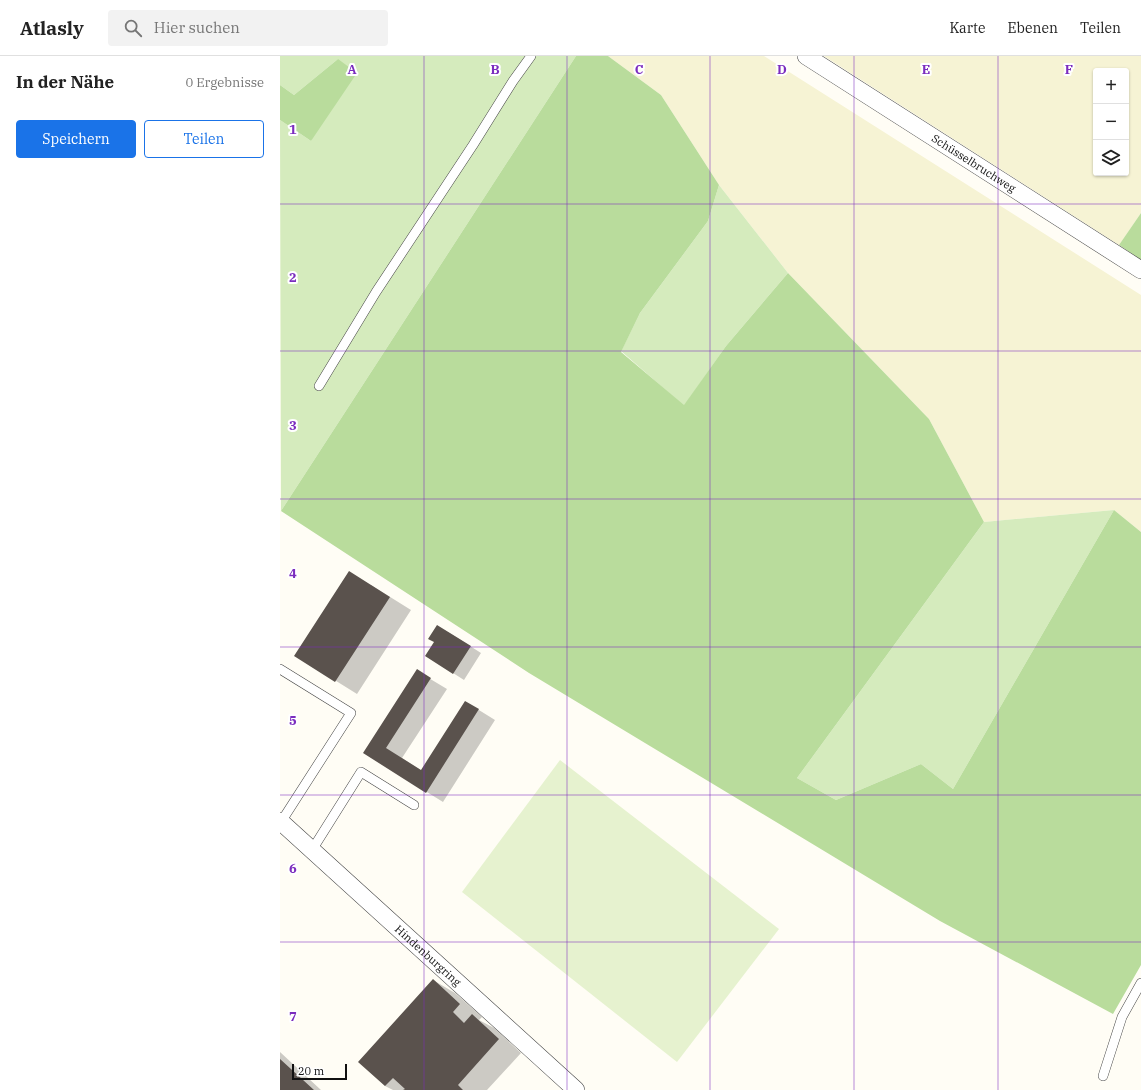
<!DOCTYPE html>
<html lang="de">
<meta charset="utf-8">
<style>
:root{--surface:#fff;--page:#f2f2f2;--text:#222;--muted:#767676;--line:#e0e0e0;--accent:#1a73e8}
body{margin:0;font-family:"IBM Plex Serif",serif;background:var(--page);color:var(--text)}
.controls{position:absolute;right:12px;top:12px;display:grid;overflow:hidden;border-radius:4px;box-shadow:0 1px 3px #0004}
.controls button{width:36px;height:36px;display:grid;place-items:center;padding:0;border:0;border-bottom:1px solid var(--line);background:var(--surface);color:var(--text);font:20px sans-serif}
.scale{position:absolute;left:12px;bottom:10px;width:55px;box-sizing:border-box;padding-left:4px;border:2px solid #111;border-top:0;font-size:11px;line-height:14px;white-space:nowrap;color:#111;-webkit-text-stroke:3px #fff;paint-order:stroke}
.list{margin:0;padding:0;list-style:none}
h2{display:flex;justify-content:space-between;align-items:center;height:52px;margin:0;padding:0 16px;font-size:17px}
h2 small{font-size:13px;font-weight:400;color:var(--muted)}
.actions{display:flex;gap:8px;padding:12px 16px}
.actions a{flex:1;padding:9px 0;border:1px solid var(--accent);border-radius:4px;text-align:center;font-size:14px;color:var(--accent)}
.actions .main{background:var(--accent);color:#fff}
.icon{flex:none;width:22px;height:22px;fill:none;stroke:currentColor;stroke-width:2;stroke-linecap:round;stroke-linejoin:round}
.map{position:relative;flex:none;width:861px;height:1034px;overflow:hidden}
header{display:flex;align-items:center;gap:24px;box-sizing:border-box;height:56px;padding:0 20px;background:var(--surface);border-bottom:1px solid var(--line)}
header strong{font-size:19px}
nav{display:flex;gap:22px;margin-inline-start:auto;font-size:14px}
.search{width:280px;height:36px;background:var(--page);display:flex;align-items:center;gap:10px;box-sizing:border-box;padding:0 14px;border-radius:4px;color:var(--muted);font-size:15px}
main{display:flex}
aside{flex:1;background:var(--surface)}
.map>svg:first-child{display:block}
</style>
<header>
<strong>Atlasly</strong>
<div class="search"><svg class="icon" aria-label="search" viewBox="0 0 24 24"><circle cx="10" cy="10" r="6"/><path d="M15 15l6 6"/></svg>Hier suchen</div>
<nav><a>Karte</a><a>Ebenen</a><a>Teilen</a></nav>
</header>
<main>
<aside>
<h2>In der Nähe<small>0 Ergebnisse</small></h2>
<ul class="list">
</ul>
<div class="actions"><a class="main">Speichern</a><a>Teilen</a></div>
</aside>
<div class="map">
<svg width="861" height="1034" viewBox="0 0 861 1034">
<rect width="100%" height="100%" fill="#fffdf5"/>
<path fill="#f6f3d4" fill-rule="evenodd" d="M 328,0 L 484,0 L 861,239 L 861,476 L 834,454 L 704,466 L 649,363 L 508,217 L 439,129 L 381,39 Z
M 544,0 L 861,0 L 861,157 L 839,189 ZM 816,15 L 846,15 L 846,117 L 816,117 Z"/>
<path fill="#d5ebbd" d="M 0,0 L 296,0 L 1,455 L 0,64 L 31,85 L 58,3 L 14,39 L 0,29 Z
M 439,129 L 508,217 L 446,290 L 404,350 L 341,295 L 360,257 L 428,165 Z
M 834,454 L 673,733 L 641,708 L 556,744 L 517,722 L 704,466 Z"/>
<path fill="#b9dc9c" d="M 296,0 L 328,0 L 381,39 L 439,129 L 428,165 L 360,257 L 341,296 L 404,349 L 446,290 L 508,217 L 649,363 L 704,466 L 517,722 L 556,744 L 641,708 L 673,733 L 834,454 L 861,476 L 861,909 L 833,958 L 660,865 L 249,617 L 1,455 Z
M 58,3 L 77,17 L 31,85 L 0,64 L 0,29 L 14,39 Z
M 861,157 L 861,204 L 839,189 Z"/>
<path fill="#e6f2cf" d="M 280,704 L 499,873 L 397,1006 L 182,836 Z"/>
<path fill="#0003" d="M 91,529 L 131,554 L 77,638 L 16,600 Z
M 168,576 L 201,597 L 184,624 L 173,617 Z
M 137,615 L 167,633 L 122,702 L 142,715 L 186,646 L 215,664 L 163,746 L 84,697 Z
M 153,924 L 175,937 L 202,961 L 199,964 L 214,972 L 241,997 L 207,1034 L 113,1034 L 105,1030 L 79,1006 Z
M 0,996 L 41,1034 L 0,1034 Z"/>
<path fill="#5a524d" d="M 69,515 L 110,541 L 55,626 L 14,600 Z
M 157,569 L 191,590 L 173,618 L 145,600 L 154,586 L 148,583 Z
M 137,613 L 151,622 L 106,692 L 141,714 L 185,645 L 199,653 L 146,737 L 83,697 Z
M 153,923 L 180,948 L 173,956 L 184,967 L 192,958 L 219,983 L 178,1029 L 183,1034 L 123,1034 L 125,1033 L 113,1022 L 105,1030 L 78,1006 Z
M 0,1003 L 34,1034 L 0,1034 Z"/>
<g fill="none" stroke-linecap="round" stroke-linejoin="round">
<g stroke="#444" stroke-width="10">
<path id="lane" d="M 39,330 L 96,236 L 193,89 L 233,25 L 251,0
M 0,613 L 71,657 L 1,766
M 32,794 L 81,716 L 134,749
M 823,1020 L 842,961 L 861,927"/>
</g>
<g stroke="#444" stroke-width="18">
<g id="street">
<path id="s1" d="M 526,0 L 861,214"/>
<path id="s2" d="M 0,765 L 296,1034"/>
</g>
</g>
<use href="#lane" stroke="#fff" stroke-width="9"/>
<use href="#street" stroke="#fff" stroke-width="17"/>
</g>
<path fill="none" stroke="#7b2cbf" stroke-width="1" stroke-opacity="0.55" d="M 144,0 L 144,1034M 287,0 L 287,1034M 430,0 L 430,1034M 574,0 L 574,1034M 718,0 L 718,1034M 0,148 L 861,148M 0,295 L 861,295M 0,443 L 861,443M 0,591 L 861,591M 0,739 L 861,739M 0,886 L 861,886"/>
<g text-anchor="middle" stroke-width="4" stroke-linejoin="round" paint-order="stroke">
<g font-size="11" fill="#111" stroke="#fff">
<text dy="4" stroke="none"><textPath href="#s1" startOffset="199">Schüsselbruchweg</textPath></text>
<text dy="4" stroke="none"><textPath href="#s2" startOffset="200">Hindenburgring</textPath></text>
</g>
</g>
<g font-size="13" text-anchor="middle" font-weight="bold" fill="#7b2cbf" stroke="#fff" stroke-width="4" stroke-linejoin="round" paint-order="stroke">
<text x="72" y="18">A</text>
<text x="215" y="18">B</text>
<text x="359" y="18">C</text>
<text x="502" y="18">D</text>
<text x="646" y="18">E</text>
<text x="789" y="18">F</text>
<text x="13" y="78">1</text>
<text x="13" y="226">2</text>
<text x="13" y="374">3</text>
<text x="13" y="522">4</text>
<text x="13" y="669">5</text>
<text x="13" y="817">6</text>
<text x="13" y="965">7</text>
</g>
</svg>
<div class="controls">
<button>+</button>
<button>−</button>
<button><svg class="icon" aria-label="layers" viewBox="0 0 24 24"><path d="M12 4l9 5-9 5-9-5zM3 14l9 5 9-5"/></svg></button>
</div>
<div class="scale">20 m</div>
</div>
</main>
